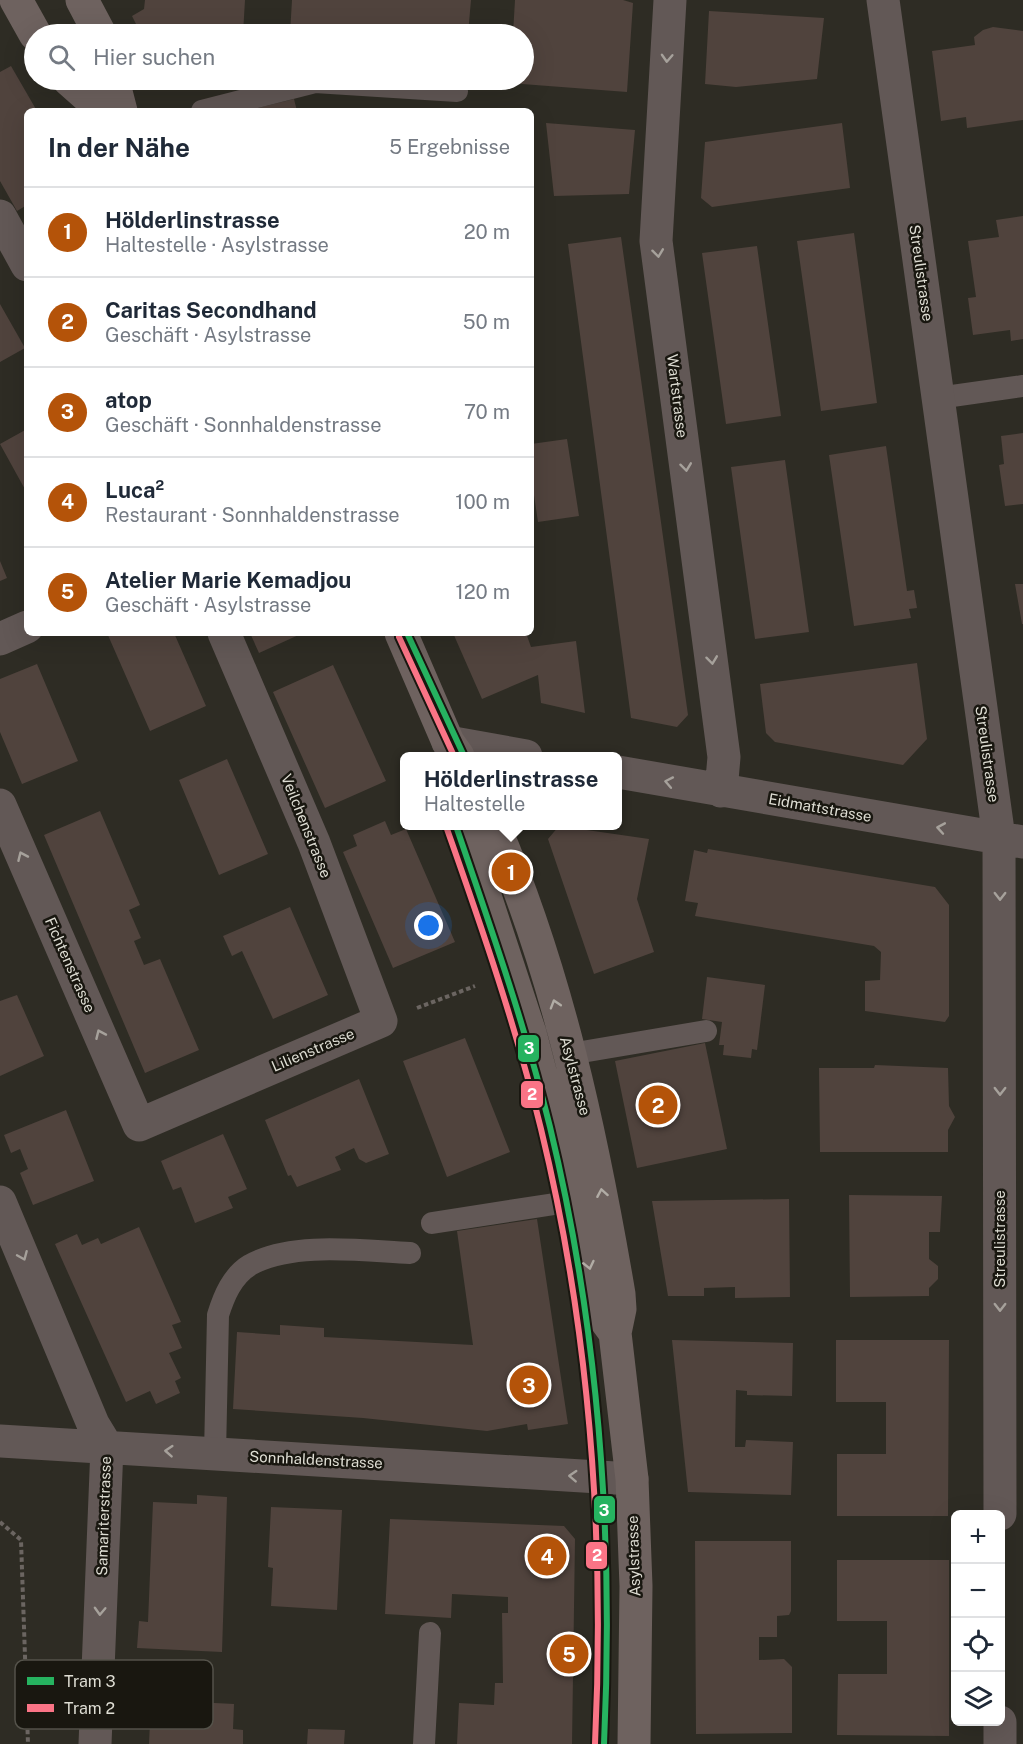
<!DOCTYPE html>
<html lang="de">
<meta charset="utf-8">
<style>
:root{--surface:#fff;--page:#f2f2f3;--text:#1f2937;--muted:#747a83;--line:#e0e1e3;--accent:#b45309}
body{margin:0;font-family:"Public Sans",sans-serif;background:var(--page);color:var(--text)}
.controls{position:absolute;right:18px;bottom:18px;display:grid;overflow:hidden;border-radius:9px;box-shadow:0 6px 24px #0002}
.controls button{width:54px;height:54px;display:grid;place-items:center;padding:0;border:0;border-bottom:2px solid var(--line);background:var(--surface);color:var(--text);font:30px sans-serif}
.you{position:absolute;left:429px;top:926px;width:21px;height:21px;margin:-15px;border:4px solid #fff;border-radius:50%;background:#1a73e8;box-shadow:0 0 0 9px #1a73e833}
.badge{display:grid;place-items:center;width:39px;height:39px;border-radius:50%;background:var(--accent);color:#fff;font-size:20px;font-weight:700}
.pin{position:absolute;translate:-50% -50%;border:3px solid #fff;box-shadow:0 2px 6px #0006}
.popup{position:absolute;left:400px;top:752px;width:222px;height:78px;box-sizing:border-box;display:grid;place-content:center;border-radius:9px;background:var(--surface);filter:drop-shadow(0 2px 4px #0005);font-size:20px;white-space:nowrap;color:var(--muted)}
.popup b{font-size:22px;color:var(--text)}
.popup::after{content:'';position:absolute;left:50%;top:100%;margin-left:-12px;border:12px solid transparent;border-top-color:var(--surface)}
.list{margin:0;padding:0;list-style:none}
h2{display:flex;justify-content:space-between;align-items:center;height:78px;margin:0;padding:0 24px;font-size:26px}
h2 small{font-size:20px;font-weight:400;color:var(--muted)}
.list li{display:grid;grid-template-columns:39px 1fr auto;gap:18px;align-items:center;box-sizing:border-box;height:90px;padding:0 24px;border-top:2px solid var(--line)}
.list b{display:block;font-size:22px;white-space:nowrap}
.list p{margin:0;font-size:20px;white-space:nowrap;color:var(--muted)}
.list em{font-size:20px;font-style:normal;color:var(--muted)}
.icon{flex:none;width:33px;height:33px;fill:none;stroke:currentColor;stroke-width:2;stroke-linecap:round;stroke-linejoin:round}
.map{position:relative;flex:none;width:1023px;height:1744px;overflow:hidden}
.search{position:absolute;background:var(--surface);box-shadow:0 6px 24px #0002;left:24px;top:24px;width:510px;height:66px;display:flex;align-items:center;gap:15px;box-sizing:border-box;padding:0 21px;border-radius:33px;color:var(--muted);font-size:22px}
.panel{position:absolute;background:var(--surface);box-shadow:0 6px 24px #0002;left:24px;top:108px;width:510px;height:528px;border-radius:9px}
.map>svg:first-child{display:block}
</style>
<div class="map">
<svg width="1023" height="1744" viewBox="0 0 1023 1744">
<rect width="100%" height="100%" fill="#2e2c24"/>
<path fill="#50433d" d="M 145,0 L 245,0 L 243,34 L 141,34 L 132,16 L 144,9 Z
M 292,0 L 471,0 L 468,34 L 290,34 Z
M 515,0 L 623,0 L 633,3 L 627,92 L 509,83 L 510,80 L 524,80 L 524,34 L 513,34 Z
M 709,11 L 824,18 L 817,79 L 736,87 L 705,84 Z
M 993,27 L 1023,31 L 1023,120 L 967,128 L 966,117 L 941,121 L 932,51 L 975,45 L 974,37 L 983,30 Z
M 11,66 L 37,111 L 27,111 L 27,205 L 17,211 L 0,181 L 0,72 Z
M 166,80 L 188,80 L 171,89 Z
M 294,99 L 297,111 L 249,111 L 249,110 Z
M 546,123 L 635,130 L 629,194 L 554,196 Z
M 842,123 L 850,188 L 712,207 L 701,198 L 705,142 Z
M 1023,216 L 1023,339 L 1011,341 L 1010,330 L 973,335 L 968,298 L 976,297 L 968,241 L 999,237 L 996,220 Z
M 854,233 L 877,403 L 821,411 L 797,241 Z
M 621,237 L 688,715 L 677,727 L 631,718 L 568,244 Z
M 757,246 L 781,416 L 726,424 L 702,253 Z
M 0,304 L 25,348 L 0,362 Z
M 27,429 L 27,493 L 0,444 Z
M 1023,433 L 1023,504 L 1005,506 L 999,465 L 1004,464 L 1001,436 Z
M 567,439 L 579,516 L 538,522 L 531,475 L 531,444 Z
M 886,446 L 907,591 L 914,590 L 917,608 L 909,609 L 911,618 L 854,626 L 829,455 Z
M 785,460 L 809,632 L 755,639 L 731,467 Z
M 0,561 L 7,578 L 0,581 Z
M 1015,584 L 1023,584 L 1023,624 L 1022,624 Z
M 107,633 L 174,633 L 206,706 L 150,731 Z
M 250,633 L 303,633 L 259,653 Z
M 453,633 L 526,633 L 531,647 L 576,641 L 585,713 L 541,703 L 538,675 L 482,699 Z
M 917,663 L 927,739 L 903,765 L 775,742 L 766,733 L 760,684 Z
M 37,664 L 78,761 L 22,784 L 0,732 L 0,679 Z
M 333,665 L 386,781 L 325,808 L 273,692 Z
M 227,759 L 268,854 L 219,875 L 179,780 Z
M 100,811 L 140,905 L 129,910 L 141,938 L 134,941 L 144,965 L 160,959 L 199,1050 L 145,1073 L 44,835 Z
M 385,821 L 391,835 L 406,829 L 455,942 L 393,968 L 343,852 L 357,846 L 353,835 Z
M 559,826 L 649,839 L 637,899 L 654,952 L 594,974 L 548,839 Z
M 708,849 L 935,887 L 949,905 L 949,1016 L 945,1022 L 865,1011 L 865,981 L 880,980 L 881,952 L 874,946 L 695,916 L 698,903 L 685,901 L 694,850 L 707,853 Z
M 290,907 L 328,995 L 273,1019 L 242,951 L 232,956 L 223,936 Z
M 707,977 L 765,985 L 757,1050 L 752,1049 L 751,1058 L 723,1055 L 724,1045 L 719,1045 L 722,1022 L 702,1019 Z
M 17,995 L 44,1056 L 0,1076 L 0,1001 Z
M 465,1038 L 510,1152 L 447,1177 L 403,1061 Z
M 705,1043 L 727,1149 L 637,1168 L 615,1061 Z
M 875,1065 L 948,1068 L 949,1106 L 955,1117 L 948,1130 L 948,1152 L 820,1152 L 819,1068 L 874,1068 Z
M 359,1079 L 389,1154 L 366,1163 L 359,1159 L 354,1148 L 335,1157 L 341,1170 L 297,1187 L 291,1175 L 288,1176 L 265,1120 Z
M 66,1110 L 94,1181 L 33,1205 L 20,1173 L 28,1169 L 20,1149 L 11,1153 L 4,1135 Z
M 223,1134 L 247,1189 L 228,1197 L 233,1208 L 195,1223 L 181,1187 L 173,1190 L 161,1161 Z
M 849,1195 L 942,1196 L 940,1232 L 929,1232 L 929,1259 L 938,1266 L 938,1279 L 929,1288 L 929,1296 L 850,1297 Z
M 789,1199 L 790,1297 L 735,1298 L 735,1287 L 704,1288 L 704,1296 L 668,1296 L 652,1201 Z
M 537,1219 L 568,1424 L 528,1430 L 527,1424 L 487,1431 L 363,1418 L 233,1409 L 237,1332 L 280,1335 L 280,1325 L 324,1328 L 324,1337 L 473,1345 L 457,1231 Z
M 139,1227 L 181,1322 L 172,1325 L 182,1348 L 169,1353 L 181,1378 L 175,1381 L 180,1393 L 156,1404 L 150,1391 L 126,1402 L 55,1244 L 77,1234 L 82,1245 L 98,1238 L 101,1244 Z
M 672,1340 L 793,1343 L 792,1396 L 747,1395 L 747,1391 L 736,1390 L 735,1447 L 745,1447 L 746,1440 L 793,1442 L 791,1495 L 688,1492 Z
M 836,1340 L 949,1340 L 948,1516 L 837,1516 L 837,1454 L 886,1454 L 886,1402 L 836,1402 Z
M 197,1495 L 227,1497 L 222,1652 L 137,1648 L 139,1621 L 148,1622 L 153,1502 L 197,1504 Z
M 271,1507 L 342,1510 L 337,1610 L 271,1606 L 273,1568 L 268,1567 Z
M 390,1519 L 564,1526 L 575,1539 L 572,1744 L 457,1744 L 459,1703 L 494,1705 L 495,1683 L 503,1683 L 502,1613 L 508,1613 L 508,1597 L 452,1594 L 451,1618 L 385,1614 Z
M 695,1541 L 791,1541 L 791,1611 L 789,1615 L 777,1616 L 777,1637 L 759,1637 L 759,1660 L 784,1659 L 792,1667 L 792,1733 L 696,1734 Z
M 837,1560 L 949,1560 L 949,1736 L 837,1735 L 838,1674 L 887,1674 L 887,1621 L 837,1621 Z
M 157,1700 L 234,1704 L 233,1729 L 243,1730 L 243,1744 L 149,1744 L 150,1722 L 156,1723 Z
M 308,1729 L 345,1730 L 344,1744 L 307,1744 Z"/>
<g fill="none" stroke-linecap="round" stroke-linejoin="round">
<path stroke="#6b6561" stroke-width="4" stroke-dasharray="4.5 3" stroke-linecap="butt" d="M 417,1008 L 475,986
M 0,1522 L 21,1540 L 28,1744"/>
<path stroke="#625856" stroke-width="22" d="M 202,111 L 315,82 L 457,91
M 938,398 L 1023,386
M 570,1054 L 706,1031
M 432,1223 L 574,1201
M 215,1454 L 218,1315 C 224,1296 232,1276 250,1265 C 292,1241 364,1251 410,1253
M 424,1744 L 430,1633"/>
<path stroke="#625856" stroke-width="33" d="M 670,0 L 656,241 L 724,757 L 721,791
M 883,0 L 999,838 L 1000,1514
M 0,216 L 27,265
M 0,639 L 27,627
M 448,742 L 526,756
M 618,772 L 1023,842
M 0,805 L 139,1125 L 381,1021 L 314,843 L 224,633
M 0,1202 L 93,1424 L 107,1447 L 95,1744
M 0,1441 L 632,1479
M 1000,1722 L 1000,1744"/>
<path stroke="#6e625f" stroke-width="33" d="M 16,0 L 35,34
M 82,0 L 100,34
M 69,80 L 104,111
M 113,80 L 121,111
M 401,633 L 448,742 L 458,756
M 462,826 L 530,1033 L 574,1201 L 599,1311 L 615,1333
M 494,826 C 558,975 592,1135 619,1294 L 620,1309 L 615,1333 L 632,1479 L 636,1586 L 634,1744"/>
<g stroke="#191710" stroke-width="10">
<path id="tram-1" d="M 407,633 L 464,756
M 456,826 C 490,925 525,1025 550,1127 C 599,1330 614,1535 604,1744"/>
</g>
<g stroke="#191710" stroke-width="10">
<path id="tram-2" d="M 399,637 L 454,756
M 447,829 C 482,928 516,1027 541,1129 C 590,1331 605,1536 595,1744"/>
</g>
<use href="#tram-1" stroke="#26b360" stroke-width="6"/>
<use href="#tram-2" stroke="#fa7486" stroke-width="6"/>
</g>
<defs><path id="oneway-chevron" d="M-2-3.5L2.5 0L-2 3.5" fill="none" stroke-width="1.6" stroke-linecap="round" stroke-linejoin="round" transform="scale(1.5)"/></defs>
<g stroke="#a6a19b">
<use href="#oneway-chevron" transform="translate(667 58) rotate(93)"/>
<use href="#oneway-chevron" transform="translate(658 253) rotate(83)"/>
<use href="#oneway-chevron" transform="translate(686 467) rotate(83)"/>
<use href="#oneway-chevron" transform="translate(712 660) rotate(83)"/>
<use href="#oneway-chevron" transform="translate(669 782) rotate(-169)"/>
<use href="#oneway-chevron" transform="translate(941 828) rotate(-170)"/>
<use href="#oneway-chevron" transform="translate(22 856) rotate(-114)"/>
<use href="#oneway-chevron" transform="translate(1000 896) rotate(90)"/>
<use href="#oneway-chevron" transform="translate(100 1034) rotate(-114)"/>
<use href="#oneway-chevron" transform="translate(1000 1091) rotate(90)"/>
<use href="#oneway-chevron" transform="translate(23 1256) rotate(67)"/>
<use href="#oneway-chevron" transform="translate(1000 1307) rotate(90)"/>
<use href="#oneway-chevron" transform="translate(169 1451) rotate(-176)"/>
<use href="#oneway-chevron" transform="translate(573 1476) rotate(-177)"/>
<use href="#oneway-chevron" transform="translate(100 1611) rotate(92)"/>
</g>
<g stroke="#b1aca5">
<use href="#oneway-chevron" transform="translate(555 1004) rotate(-107)"/>
<use href="#oneway-chevron" transform="translate(602 1193) rotate(-100)"/>
<use href="#oneway-chevron" transform="translate(589 1265) rotate(77)"/>
</g>
<g text-anchor="middle" stroke-width="5" stroke-linejoin="round" paint-order="stroke">
<g font-size="15" fill="#deddd3" stroke="#191710">
<text transform="translate(921 273) rotate(82)" y="5">Streulistrasse</text>
<text transform="translate(677 396) rotate(83)" y="5">Wartstrasse</text>
<text transform="translate(987 754) rotate(82)" y="5">Streulistrasse</text>
<text transform="translate(820 808) rotate(10)" y="5">Eidmattstrasse</text>
<text transform="translate(306 826) rotate(68)" y="5">Veilchenstrasse</text>
<text transform="translate(70 965) rotate(66)" y="5">Fichtenstrasse</text>
<text transform="translate(313 1050) rotate(-23)" y="5">Lilienstrasse</text>
<text transform="translate(575 1076) rotate(75)" y="5">Asylstrasse</text>
<text transform="translate(1000 1239) rotate(-90)" y="5">Streulistrasse</text>
<text transform="translate(316 1460) rotate(3)" y="5">Sonnhaldenstrasse</text>
<text transform="translate(104 1516) rotate(-88)" y="5">Samariterstrasse</text>
<text transform="translate(634 1556) rotate(-92)" y="5">Asylstrasse</text>
</g>
</g>
<rect x="15" y="1660" width="198" height="69" rx="9" fill="#191710" stroke="#54524a" stroke-width="1.5"/>
<rect x="27" y="1677" width="27" height="8" fill="#26b360"/>
<rect x="27" y="1704" width="27" height="8" fill="#fa7486"/>
<g font-size="16" fill="#deddd3">
<text x="64" y="1687">Tram 3</text>
<text x="64" y="1714">Tram 2</text>
</g>
<g stroke="#191710" stroke-width="2">
<rect x="517" y="1034" width="23" height="29" rx="6" fill="#26b360"/>
<rect x="520" y="1080" width="24" height="29" rx="6" fill="#fa7486"/>
<rect x="593" y="1495" width="23" height="29" rx="6" fill="#26b360"/>
<rect x="585" y="1541" width="23" height="29" rx="6" fill="#fa7486"/>
</g>
<g font-size="16" text-anchor="middle" font-weight="bold" fill="#fff">
<text x="529" y="1054">3</text>
<text x="532" y="1100">2</text>
<text x="604" y="1516">3</text>
<text x="597" y="1561">2</text>
</g>
</svg>
<div class="controls">
<button>+</button>
<button>−</button>
<button><svg class="icon" aria-label="locate" viewBox="0 0 24 24"><circle cx="12" cy="12" r="6"/><path d="M12 2v4M12 18v4M2 12h4M18 12h4"/></svg></button>
<button><svg class="icon" aria-label="layers" viewBox="0 0 24 24"><path d="M12 4l9 5-9 5-9-5zM3 14l9 5 9-5"/></svg></button>
</div>
<div class="you"></div>
<div class="pin badge" style="left:511px;top:872px">1</div>
<div class="popup"><b>Hölderlinstrasse</b>Haltestelle</div>
<div class="pin badge" style="left:658px;top:1105px">2</div>
<div class="pin badge" style="left:529px;top:1385px">3</div>
<div class="pin badge" style="left:547px;top:1556px">4</div>
<div class="pin badge" style="left:569px;top:1654px">5</div>
<div class="search"><svg class="icon" aria-label="search" viewBox="0 0 24 24"><circle cx="10" cy="10" r="6"/><path d="M15 15l6 6"/></svg>Hier suchen</div>
<section class="panel">
<h2>In der Nähe<small>5 Ergebnisse</small></h2>
<ul class="list">
<li><span class="badge">1</span><div><b>Hölderlinstrasse</b><p>Haltestelle · Asylstrasse</p></div><em>20 m</em></li>
<li><span class="badge">2</span><div><b>Caritas Secondhand</b><p>Geschäft · Asylstrasse</p></div><em>50 m</em></li>
<li><span class="badge">3</span><div><b>atop</b><p>Geschäft · Sonnhaldenstrasse</p></div><em>70 m</em></li>
<li><span class="badge">4</span><div><b>Luca²</b><p>Restaurant · Sonnhaldenstrasse</p></div><em>100 m</em></li>
<li><span class="badge">5</span><div><b>Atelier Marie Kemadjou</b><p>Geschäft · Asylstrasse</p></div><em>120 m</em></li>
</ul>
</section>
</div>
